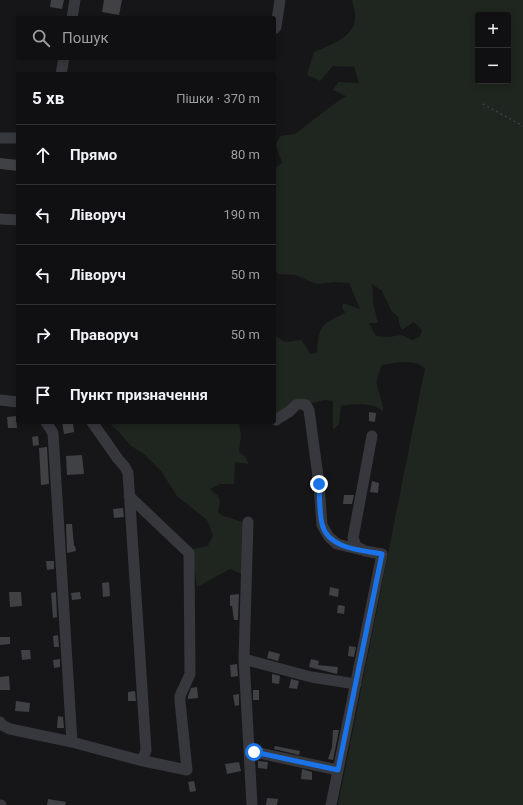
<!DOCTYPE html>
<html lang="uk">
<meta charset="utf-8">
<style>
:root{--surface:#101012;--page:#1e1e20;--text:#f1f3f6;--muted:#9c9d9f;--line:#303032}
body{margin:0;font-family:Roboto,sans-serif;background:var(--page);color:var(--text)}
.controls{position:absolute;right:12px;top:12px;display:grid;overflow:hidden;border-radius:4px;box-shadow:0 2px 6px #0003}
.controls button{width:36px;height:36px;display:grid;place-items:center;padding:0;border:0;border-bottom:1px solid var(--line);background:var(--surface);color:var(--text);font:20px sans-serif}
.stop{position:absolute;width:12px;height:12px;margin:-9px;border:3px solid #1a73e8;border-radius:50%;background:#fff}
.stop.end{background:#1a73e8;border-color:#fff;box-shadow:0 1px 4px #0008}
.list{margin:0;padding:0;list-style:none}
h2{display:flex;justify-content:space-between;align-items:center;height:52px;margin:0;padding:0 16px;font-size:17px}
h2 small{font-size:13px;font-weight:400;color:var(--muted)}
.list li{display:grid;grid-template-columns:26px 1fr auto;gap:12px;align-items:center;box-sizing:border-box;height:60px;padding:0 16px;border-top:1px solid var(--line)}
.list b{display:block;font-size:15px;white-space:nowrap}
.list em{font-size:13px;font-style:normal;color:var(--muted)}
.icon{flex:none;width:22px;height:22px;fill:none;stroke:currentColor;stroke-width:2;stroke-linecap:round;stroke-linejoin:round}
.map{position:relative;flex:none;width:523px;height:805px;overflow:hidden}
.search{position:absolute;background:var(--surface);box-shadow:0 2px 6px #0003;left:16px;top:16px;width:260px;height:44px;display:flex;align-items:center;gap:10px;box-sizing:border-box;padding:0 14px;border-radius:4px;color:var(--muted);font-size:15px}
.panel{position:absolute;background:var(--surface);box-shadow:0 2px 6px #0003;left:16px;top:72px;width:260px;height:352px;border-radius:4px}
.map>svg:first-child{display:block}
</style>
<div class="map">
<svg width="523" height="805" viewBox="0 0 523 805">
<rect width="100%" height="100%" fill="#161618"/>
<path fill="#1e261f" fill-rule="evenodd" d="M 352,0 L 523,0 L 523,805 L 338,805 L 425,368 C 412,359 397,362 382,365 C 380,371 376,378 377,384 C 378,394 384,402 383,412 C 374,402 354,404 341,406 L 339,424 L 333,430 L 333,401 L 325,400 L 313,403 L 301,401 L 275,415 L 274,413 L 274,335 L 285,342 L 301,340 L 307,348 L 310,354 L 317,353 C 319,325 320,325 345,313 L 342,307 L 343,303 L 360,309 L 349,283 L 335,282 L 317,284 L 295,275 L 278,274 L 274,269 L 274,169 L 282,163 L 276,145 L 280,136 L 295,134 L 330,107 L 346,96 L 333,90 L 338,82 L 359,83 L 354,67 L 333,66 L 320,81 L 307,75 L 314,52 C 330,45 356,37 355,16 C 355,11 353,5 352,0 ZM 478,15 L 508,15 L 508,81 L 478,81 ZM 372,284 L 382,291 L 391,310 L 399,318 L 399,323 L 402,330 L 414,322 L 422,330 L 420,337 L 412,340 L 402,335 L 388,337 L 376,336 L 369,323 L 378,323 L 373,303 Z
M 108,422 L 239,422 L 241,435 L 239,452 L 245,456 L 249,464 L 235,462 L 234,484 L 220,484 L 210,489 C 221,498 221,498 218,512 L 221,515 L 252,525 L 241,574 L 230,569 L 197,587 L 192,549 L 208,546 L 213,535 L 207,520 L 177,496 L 161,471 L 144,454 L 131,446 L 122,435 Z"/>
<path fill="#404145" d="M 51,0 L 64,0 L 62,9 L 50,7 Z
M 104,0 L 122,0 L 119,15 L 102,12 Z
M 0,158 L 18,160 L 18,171 L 0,169 Z
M 369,412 L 376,413 L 375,422 L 369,421 Z
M 16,416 L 17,428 L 8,428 L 7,417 Z
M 62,422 L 73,422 L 74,432 L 64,434 Z
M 38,436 L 39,445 L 33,446 L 32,437 Z
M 47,447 L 49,484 L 41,485 L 39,448 Z
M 82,455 L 84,474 L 67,475 L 66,456 Z
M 372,481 L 379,483 L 378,493 L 370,492 Z
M 344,495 L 354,495 L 352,504 L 343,504 Z
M 123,508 L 124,517 L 114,518 L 113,509 Z
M 66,524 L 72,524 L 74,546 L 75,546 L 76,551 L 67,553 Z
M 46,561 L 54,561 L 54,569 L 47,570 Z
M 109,582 L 110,596 L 103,597 L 102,583 Z
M 330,587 L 339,589 L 338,597 L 329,595 Z
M 9,592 L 21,592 L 22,606 L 10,607 Z
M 56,592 L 57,617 L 53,618 L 51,593 Z
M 80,592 L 81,599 L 72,600 L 71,593 Z
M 239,594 L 238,620 L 234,620 L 232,606 L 230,606 L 230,595 Z
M 338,605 L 345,606 L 344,614 L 337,613 Z
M 58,635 L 59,647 L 54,647 L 53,636 Z
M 0,637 L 10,637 L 10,644 L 0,645 Z
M 349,646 L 356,647 L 354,657 L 348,656 Z
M 21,650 L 30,650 L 31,659 L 22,660 Z
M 269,651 L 280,654 L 278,661 L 267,658 Z
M 60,659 L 60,667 L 54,668 L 53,660 Z
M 311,659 L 319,661 L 318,665 L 338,667 L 337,674 L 309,667 Z
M 237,664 L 238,676 L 231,677 L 230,665 Z
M 272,674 L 280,676 L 279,684 L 272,683 Z
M 9,676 L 10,690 L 0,690 L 0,677 Z
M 291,679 L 299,681 L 297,689 L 289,688 Z
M 197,687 L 198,698 L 188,699 L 188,696 L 191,688 Z
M 253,690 L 259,690 L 259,700 L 253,700 Z
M 135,691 L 136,701 L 128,701 L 128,692 Z
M 239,694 L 239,705 L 235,706 L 233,695 Z
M 16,701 L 30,703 L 29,712 L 15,711 Z
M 58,716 L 63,717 L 64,728 L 57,728 Z
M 333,730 L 339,730 L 333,760 L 328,759 L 332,747 Z
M 275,746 L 300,751 L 299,755 L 274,749 Z
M 258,761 L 268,762 L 267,769 L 258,768 Z
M 239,762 L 241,771 L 227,774 L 225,764 Z
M 302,769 L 312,772 L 312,780 L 301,779 Z
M 194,781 L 196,791 L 190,792 L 188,782 Z
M 267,798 L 278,799 L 277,805 L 266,805 Z
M 48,799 L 66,802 L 65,805 L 47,805 Z"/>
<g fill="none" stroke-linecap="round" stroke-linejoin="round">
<path stroke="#3d3f44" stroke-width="1.5" stroke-dasharray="2 3" stroke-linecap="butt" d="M 483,104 L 523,126"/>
<path stroke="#37383d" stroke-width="11" d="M 72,18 L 75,0
M 274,29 L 276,27 L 280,0
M 61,74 L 64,58
M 0,138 L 18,138
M 0,219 L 18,220
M 0,400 L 18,402
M 274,418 L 276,420 C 280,417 286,414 290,411 C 297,404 296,403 306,405 L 309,410 L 319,484 L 322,525 L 329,537 L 337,544 L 362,550
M 46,422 L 53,433 L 72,742
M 92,422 L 118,459 L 125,467 L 128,473 L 146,750 L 144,756 L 139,760
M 248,522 L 244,659 L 252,805
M 244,659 L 311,677 L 356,684
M 0,722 L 2,725 L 10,729 L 72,742 L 139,760 L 187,770 L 180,701 L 180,696 L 190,674 L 189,553 L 129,496
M 249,749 L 254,752 L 338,770
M 0,805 L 1,805
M 331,805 L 382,554 L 365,551 L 356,546 L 353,538 L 372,436"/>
</g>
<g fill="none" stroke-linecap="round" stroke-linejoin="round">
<path stroke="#1a73e8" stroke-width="5" d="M 254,752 L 338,770 L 382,554 C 361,550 328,549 322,524 C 319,511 320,497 319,484"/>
</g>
</svg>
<div class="controls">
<button>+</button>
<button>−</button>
</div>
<div class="stop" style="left:254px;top:752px"></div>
<div class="stop end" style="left:319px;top:484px"></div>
<div class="search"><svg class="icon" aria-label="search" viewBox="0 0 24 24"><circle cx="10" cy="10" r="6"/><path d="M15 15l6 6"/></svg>Пошук</div>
<section class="panel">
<h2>5 хв<small>Пішки · 370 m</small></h2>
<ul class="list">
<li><svg class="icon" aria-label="ahead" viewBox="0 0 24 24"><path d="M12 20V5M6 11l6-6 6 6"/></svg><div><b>Прямо</b></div><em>80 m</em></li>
<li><svg class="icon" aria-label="left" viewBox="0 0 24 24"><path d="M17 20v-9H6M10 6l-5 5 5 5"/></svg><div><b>Ліворуч</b></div><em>190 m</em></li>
<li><svg class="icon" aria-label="left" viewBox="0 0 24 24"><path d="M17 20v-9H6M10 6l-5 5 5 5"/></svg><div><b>Ліворуч</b></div><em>50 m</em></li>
<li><svg class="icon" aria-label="right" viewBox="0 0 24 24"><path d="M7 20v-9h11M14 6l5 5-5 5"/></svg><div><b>Праворуч</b></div><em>50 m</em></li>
<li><svg class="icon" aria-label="arrive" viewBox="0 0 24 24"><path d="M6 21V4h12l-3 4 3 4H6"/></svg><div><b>Пункт призначення</b></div></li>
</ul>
</section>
</div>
